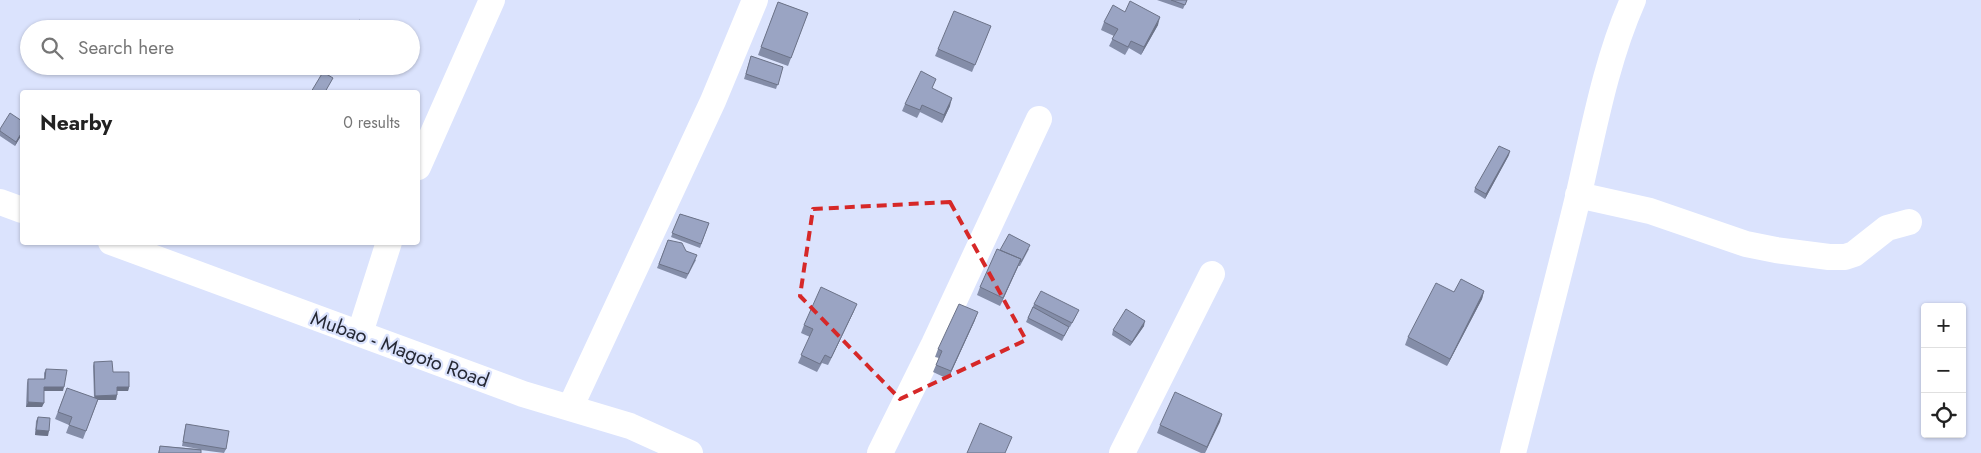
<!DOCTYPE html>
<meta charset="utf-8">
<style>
:root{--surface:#fff;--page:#f6f6f6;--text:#222;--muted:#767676;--line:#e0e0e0}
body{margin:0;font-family:Jost,sans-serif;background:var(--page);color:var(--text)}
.controls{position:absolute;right:15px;bottom:15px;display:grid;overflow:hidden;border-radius:5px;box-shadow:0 1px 4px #0004}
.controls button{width:45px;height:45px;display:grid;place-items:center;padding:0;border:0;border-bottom:1px solid var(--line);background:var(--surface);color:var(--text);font:25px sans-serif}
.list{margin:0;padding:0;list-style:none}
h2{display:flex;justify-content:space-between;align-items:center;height:65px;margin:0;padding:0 20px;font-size:21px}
h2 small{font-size:16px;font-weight:400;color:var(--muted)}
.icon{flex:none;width:28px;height:28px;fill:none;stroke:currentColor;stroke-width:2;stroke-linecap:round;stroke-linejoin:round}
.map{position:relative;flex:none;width:1981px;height:453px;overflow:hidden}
.search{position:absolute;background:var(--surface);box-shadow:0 1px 4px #0004;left:20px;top:20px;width:400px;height:55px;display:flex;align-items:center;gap:12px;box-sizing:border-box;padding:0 18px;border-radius:28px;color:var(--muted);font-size:19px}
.panel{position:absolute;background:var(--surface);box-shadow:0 1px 4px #0004;left:20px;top:90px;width:400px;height:155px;border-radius:5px}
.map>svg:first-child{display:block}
</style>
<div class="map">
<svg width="1981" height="453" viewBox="0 0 1981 453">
<rect width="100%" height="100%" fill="#dbe3fd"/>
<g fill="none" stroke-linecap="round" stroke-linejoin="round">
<path stroke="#fff" stroke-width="26" d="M 418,167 L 492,0
M 1578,195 L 1650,211 L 1746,244 L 1776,250 L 1829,257 L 1845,257 L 1854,254 L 1887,228 L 1909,222
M 0,202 L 22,210
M 111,242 L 523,394 L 630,426 L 690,453
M 360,333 L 389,242
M 570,408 L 713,101 L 755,0
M 880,453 L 934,344 L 1039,119
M 1122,453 L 1212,274
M 1513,453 C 1535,366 1558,280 1579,193 C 1594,128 1606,61 1633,0"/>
</g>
<path fill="#848da8" d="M 1157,0 L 1187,0 L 1183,9 Z
M 778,2 L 808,13 L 788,66 L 758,55 Z
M 1125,12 L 1158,25 L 1141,55 L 1129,48 L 1125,55 L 1109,46 L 1114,36 L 1101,30 L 1104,22 Z
M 991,26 L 972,72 L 935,56 L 938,49 Z
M 751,56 L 783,67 L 776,89 L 744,79 Z
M 932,89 L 950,106 L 942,123 L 920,112 L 917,118 L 902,111 L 905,104 Z
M 22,121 L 22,134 L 15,146 L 0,136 L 0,129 Z
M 1509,155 L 1485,199 L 1474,192 L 1475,188 Z
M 680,214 L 709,223 L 700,248 L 671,237 Z
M 668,240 L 686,251 L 696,260 L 686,279 L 657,268 Z
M 1029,249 L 1020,266 L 1018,266 L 1000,306 L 977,295 L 980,287 L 1000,250 Z
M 1484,291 L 1482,299 L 1447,366 L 1405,345 L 1408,337 L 1454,292 Z
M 1034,304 L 1077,314 L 1070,327 L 1069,327 L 1062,341 L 1026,322 Z
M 854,311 L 828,365 L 822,363 L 817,372 L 798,363 L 810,337 L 801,333 L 804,325 Z
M 975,320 L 948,379 L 933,372 L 939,358 L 935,357 L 938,349 Z
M 1144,326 L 1130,346 L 1112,335 L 1113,330 Z
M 94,362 L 113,372 L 129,387 L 128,391 L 117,391 L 116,400 L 98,400 L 83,439 L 66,433 L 69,425 L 55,419 L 67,388 L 94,398 L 93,366 Z
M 46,369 L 63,391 L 44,391 L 42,407 L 26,407 L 27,383 L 28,379 L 44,379 L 44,373 Z
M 1222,414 L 1205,453 L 1201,453 L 1157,433 L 1160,425 Z
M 38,417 L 48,436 L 35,435 L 36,421 Z
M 186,424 L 226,449 L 224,453 L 201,450 L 201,453 L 158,453 L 160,446 L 199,449 L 182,446 L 185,428 Z"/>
<path fill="#6c7388" d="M 1160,17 L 1158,25 L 1141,55 L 1144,47 Z
M 952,98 L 950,106 L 942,123 L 944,115 Z
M 22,132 L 22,134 L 15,146 L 16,142 Z
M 1510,151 L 1509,155 L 1485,199 L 1486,194 Z
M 1021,259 L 1018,267 L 1000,306 L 1003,298 Z
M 1484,291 L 1482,299 L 1447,366 L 1450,359 Z
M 857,304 L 854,311 L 828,365 L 831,358 Z
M 978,312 L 975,320 L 948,379 L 951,371 Z
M 1145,321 L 1144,326 L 1130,346 L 1132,342 Z
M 44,387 L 64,387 L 63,391 L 43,391 Z
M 117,387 L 129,387 L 128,391 L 116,391 Z
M 117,395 L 116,400 L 94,400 L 95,396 Z
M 28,402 L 44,403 L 42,407 L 26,407 Z
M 1222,414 L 1220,422 L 1205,453 L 1207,447 Z
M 36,430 L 49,431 L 48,436 L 35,435 Z"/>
<path fill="#9aa4c3" stroke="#6c7388" d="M 1171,0 L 1187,0 L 1185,5 Z
M 1130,1 L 1160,17 L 1144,47 L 1131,41 L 1128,47 L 1112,39 L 1118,29 L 1104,22 L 1113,5 L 1125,12 Z
M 778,2 L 808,13 L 791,58 L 761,47 Z
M 954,11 L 991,26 L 975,65 L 938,49 Z
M 359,20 L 376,29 L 355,29 Z
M 751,56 L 783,67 L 778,85 L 746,74 Z
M 921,71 L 936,79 L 932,88 L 952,98 L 944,115 L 922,105 L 920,110 L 905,104 Z
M 323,72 L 333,78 L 325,92 L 311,92 Z
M 10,113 L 22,121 L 22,132 L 16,142 L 0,131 L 0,129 Z
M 1499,146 L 1510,151 L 1486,194 L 1475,188 Z
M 680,214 L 709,223 L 701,244 L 672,233 Z
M 1009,234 L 1030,245 L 1021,262 L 1020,261 L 1021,259 L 1000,250 Z
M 668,240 L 682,243 L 686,251 L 697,255 L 688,274 L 659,264 Z
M 997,249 L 1021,259 L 1003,298 L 980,287 Z
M 1461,279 L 1484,291 L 1450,359 L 1408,337 L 1436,283 L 1454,292 Z
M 821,287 L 857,304 L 831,358 L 825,355 L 820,364 L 801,355 L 813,329 L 804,325 Z
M 1041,291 L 1079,310 L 1072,323 L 1034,304 Z
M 959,304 L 978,312 L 951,371 L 936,365 L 942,351 L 938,349 Z
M 1033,307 L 1069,327 L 1064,336 L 1028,318 Z
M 1126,309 L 1145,321 L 1132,342 L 1113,330 Z
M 112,361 L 113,372 L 129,372 L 129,387 L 117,387 L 117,395 L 95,396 L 94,362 Z
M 46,369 L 67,370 L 64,387 L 44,387 L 44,403 L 28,402 L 28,379 L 45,379 Z
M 67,388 L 98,399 L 86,431 L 69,425 L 72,417 L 58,412 Z
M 1175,392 L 1222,414 L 1207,447 L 1160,425 Z
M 38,417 L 50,418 L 49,431 L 36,430 Z
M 980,423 L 1012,437 L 1005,453 L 967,453 Z
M 186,424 L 229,431 L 226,449 L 183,442 Z
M 160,446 L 201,450 L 201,453 L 159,453 Z"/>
<path fill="none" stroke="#d62828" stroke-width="4" stroke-dasharray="10 6" stroke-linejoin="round" d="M 950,202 L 1026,340 L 900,399 L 800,296 L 813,209 Z"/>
<g text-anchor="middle" stroke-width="4.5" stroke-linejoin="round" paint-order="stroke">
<g font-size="20" fill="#262935" stroke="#dbe3fd">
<text transform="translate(400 349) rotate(20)" y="7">Mubao - Magoto Road</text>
</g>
</g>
</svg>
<div class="controls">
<button>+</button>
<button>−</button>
<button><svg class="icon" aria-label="locate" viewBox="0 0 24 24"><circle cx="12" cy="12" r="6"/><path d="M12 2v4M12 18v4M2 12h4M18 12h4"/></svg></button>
</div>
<div class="search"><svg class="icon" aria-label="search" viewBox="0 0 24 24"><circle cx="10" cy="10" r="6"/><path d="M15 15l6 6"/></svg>Search here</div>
<section class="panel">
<h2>Nearby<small>0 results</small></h2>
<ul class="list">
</ul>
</section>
</div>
